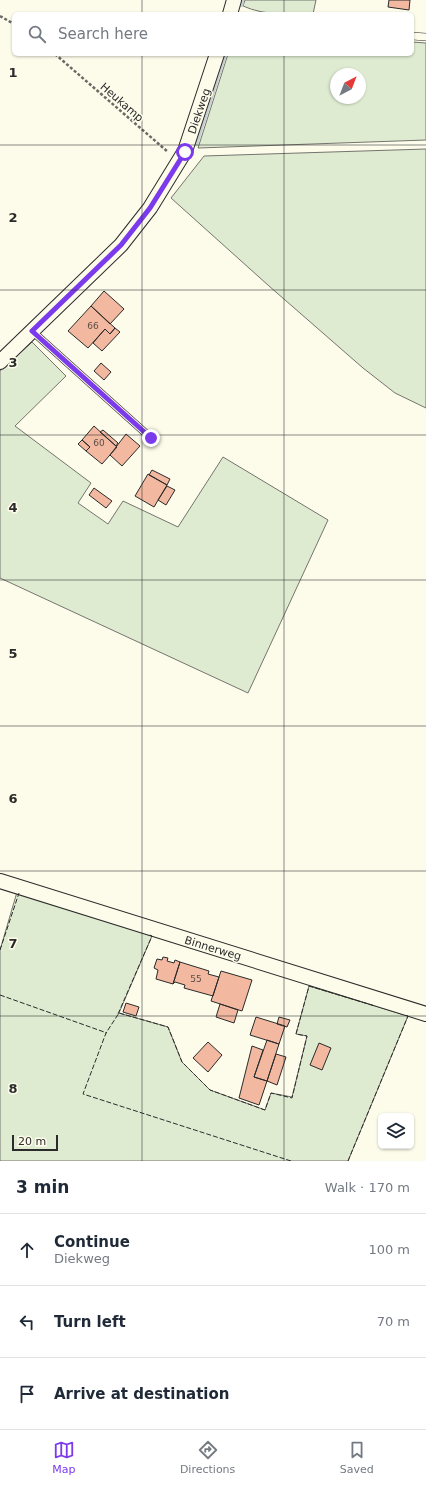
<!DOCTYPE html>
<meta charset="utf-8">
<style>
:root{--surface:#fff;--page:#f6f6f7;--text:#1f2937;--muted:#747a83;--line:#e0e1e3;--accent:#7c3aed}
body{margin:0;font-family:"DejaVu Sans",sans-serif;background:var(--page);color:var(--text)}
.controls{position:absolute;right:12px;bottom:12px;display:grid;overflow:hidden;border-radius:6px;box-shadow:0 1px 3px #0004}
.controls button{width:36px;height:36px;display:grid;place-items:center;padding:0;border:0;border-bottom:1px solid var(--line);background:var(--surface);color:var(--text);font:20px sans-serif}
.compass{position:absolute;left:330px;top:68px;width:36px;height:36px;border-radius:50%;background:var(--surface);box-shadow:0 1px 3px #0004;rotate:42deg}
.scale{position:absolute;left:12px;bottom:10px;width:46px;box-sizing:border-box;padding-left:4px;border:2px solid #2b2b2b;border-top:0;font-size:11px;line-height:14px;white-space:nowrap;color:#2b2b2b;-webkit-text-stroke:3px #fdfbea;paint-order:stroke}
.stop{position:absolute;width:12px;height:12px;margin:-9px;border:3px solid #7c3aed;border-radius:50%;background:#fff}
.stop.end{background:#7c3aed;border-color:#fff;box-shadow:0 1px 4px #0008}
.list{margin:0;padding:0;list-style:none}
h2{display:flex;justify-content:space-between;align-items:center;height:52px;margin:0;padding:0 16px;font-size:17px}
h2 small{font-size:13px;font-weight:400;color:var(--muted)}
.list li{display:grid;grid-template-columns:26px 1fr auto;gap:12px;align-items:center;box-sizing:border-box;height:72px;padding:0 16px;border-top:1px solid var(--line)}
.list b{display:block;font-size:15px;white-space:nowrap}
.list p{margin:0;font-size:13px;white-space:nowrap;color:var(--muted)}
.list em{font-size:13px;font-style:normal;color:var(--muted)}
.icon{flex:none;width:22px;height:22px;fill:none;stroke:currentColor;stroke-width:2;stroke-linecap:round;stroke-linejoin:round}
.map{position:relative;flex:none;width:426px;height:1161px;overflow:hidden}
.search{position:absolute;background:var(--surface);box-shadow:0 1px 3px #0004;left:12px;right:12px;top:12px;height:44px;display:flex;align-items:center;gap:10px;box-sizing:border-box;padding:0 14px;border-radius:6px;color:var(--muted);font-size:15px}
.sheet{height:268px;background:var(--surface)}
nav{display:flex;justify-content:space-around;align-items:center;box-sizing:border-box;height:56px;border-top:1px solid var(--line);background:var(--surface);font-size:11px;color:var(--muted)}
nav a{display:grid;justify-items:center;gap:2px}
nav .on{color:var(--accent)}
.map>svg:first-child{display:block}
</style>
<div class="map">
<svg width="426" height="1161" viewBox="0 0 426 1161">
<rect width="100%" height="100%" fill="#fdfbea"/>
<path fill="#deebd1" stroke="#74746e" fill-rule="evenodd" d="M 245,0 L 316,0 L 313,14 C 290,14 265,16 243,6 Z
M 412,42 L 426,43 L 426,140 L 198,148 L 228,54 L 412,54 ZM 336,74 L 360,74 L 360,98 L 336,98 Z
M 426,149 L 426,408 L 395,393 L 363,368 L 269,286 L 171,198 L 204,156 Z
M 32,342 L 66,376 L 15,426 L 91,483 L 78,503 L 108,524 L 123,501 L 178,527 L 223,457 L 328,520 L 248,693 L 0,578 L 0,371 Z
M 17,892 L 152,936 L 119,1013 L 168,1027 L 182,1062 L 210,1090 L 265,1110 L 271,1093 L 292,1097 L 307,1036 L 296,1034 L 309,986 L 408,1016 L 348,1161 L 0,1161 L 0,950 Z"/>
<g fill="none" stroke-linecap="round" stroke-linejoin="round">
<path stroke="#c7d0d0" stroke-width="4.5" d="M 241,5 L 242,0
M 196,144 L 225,54"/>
</g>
<path fill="#f2b8a0" stroke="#2b2b2b" d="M 389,0 L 410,0 L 409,10 L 388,7 Z
M 104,291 L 124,309 L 110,324 L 91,306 Z
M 91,306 L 115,328 L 110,334 L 105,329 L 88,348 L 68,331 Z
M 115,328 L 120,332 L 102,351 L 93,343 L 105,329 L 110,334 Z
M 101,363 L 111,372 L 104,380 L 94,371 Z
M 94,426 L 117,447 L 102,464 L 86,451 L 90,447 L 82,440 Z
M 103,430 L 118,443 L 116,446 L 100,432 Z
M 126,434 L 140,446 L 122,466 L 110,455 Z
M 82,440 L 90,447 L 86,451 L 78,444 Z
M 152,470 L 170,479 L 167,485 L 149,475 Z
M 148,474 L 167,485 L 154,507 L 135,496 Z
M 167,486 L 175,490 L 166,505 L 158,500 Z
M 94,488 L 112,501 L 106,508 L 89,495 Z
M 163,957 L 168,958 L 167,961 L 174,963 L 175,960 L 180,962 L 173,984 L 156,979 L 158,970 L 154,968 L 157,959 L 162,960 Z
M 180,962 L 209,971 L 208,974 L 219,977 L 213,996 L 184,988 L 185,985 L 175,982 L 173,984 Z
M 221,971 L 252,980 L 242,1011 L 211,1001 Z
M 126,1003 L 139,1007 L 136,1016 L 123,1012 Z
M 220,1004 L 238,1010 L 234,1023 L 216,1017 Z
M 256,1017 L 285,1026 L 279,1044 L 250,1035 Z
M 279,1017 L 290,1020 L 287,1027 L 277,1024 Z
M 267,1040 L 279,1044 L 267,1081 L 254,1077 Z
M 208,1042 L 222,1055 L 208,1072 L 193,1058 Z
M 319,1043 L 331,1048 L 322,1070 L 310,1065 Z
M 252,1046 L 263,1050 L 254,1077 L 267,1081 L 259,1105 L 239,1098 Z
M 276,1054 L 286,1057 L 277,1085 L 267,1081 Z"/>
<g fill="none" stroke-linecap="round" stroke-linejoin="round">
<g stroke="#2b2b2b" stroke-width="8">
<path id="service" d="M 412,36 L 426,37
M 32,331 L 151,438"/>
</g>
<g stroke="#2b2b2b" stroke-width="16">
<path id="minor" d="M 230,14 L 234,0
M 0,362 L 121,245 L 150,208 L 185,151 L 217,54
M 0,881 L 426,1014"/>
</g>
<path stroke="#6a6964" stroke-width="2.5" stroke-dasharray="3 2" stroke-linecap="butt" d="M 0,16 L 14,24
M 55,54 L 168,152"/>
<use href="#service" stroke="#fdfbea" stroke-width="7"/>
<use href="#minor" stroke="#fdfbea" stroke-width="14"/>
<path stroke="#2b2b2b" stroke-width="1" stroke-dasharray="5 2" stroke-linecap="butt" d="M 0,950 L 19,893
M 0,995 L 107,1033
M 118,1014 L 152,936 L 150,935
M 291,1161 L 83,1094 L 106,1033 L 119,1013 L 168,1027 L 182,1062 L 210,1090 L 265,1110 L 271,1093 L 292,1098 L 307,1036 L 296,1034 L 309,986 L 375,1006
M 348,1161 L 408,1016 L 405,1015"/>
</g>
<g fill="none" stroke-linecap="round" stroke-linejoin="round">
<path stroke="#7c3aed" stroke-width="5" d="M 151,438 L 32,331 L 121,245 L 150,208 L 185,152"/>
</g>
<path fill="none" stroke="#2b2b2b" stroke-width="1" stroke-opacity="0.55" d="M 142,0 L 142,14M 284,0 L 284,14M 142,54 L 142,1161M 284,54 L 284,1161M 0,145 L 426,145M 0,290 L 426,290M 0,435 L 426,435M 0,580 L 426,580M 0,726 L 426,726M 0,871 L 426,871M 0,1016 L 426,1016"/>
<g text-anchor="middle" stroke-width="3" stroke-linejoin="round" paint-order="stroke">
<g font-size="9" fill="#5d4e48">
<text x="93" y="329">66</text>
<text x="99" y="446">60</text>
<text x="196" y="982">55</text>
</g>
<g font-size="11" fill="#2b2b2b" stroke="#fdfbea">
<text transform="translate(122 102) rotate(41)" y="4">Heukamp</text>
<text transform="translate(199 111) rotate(-71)" y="4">Diekweg</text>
<text transform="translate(213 948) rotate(17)" y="4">Binnerweg</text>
</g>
</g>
<g font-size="13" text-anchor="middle" font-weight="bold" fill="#2b2b2b" stroke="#fdfbea" stroke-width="3" stroke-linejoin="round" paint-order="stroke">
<text x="13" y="77">1</text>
<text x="13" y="222">2</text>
<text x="13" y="367">3</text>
<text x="13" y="512">4</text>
<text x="13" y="658">5</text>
<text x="13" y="803">6</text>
<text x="13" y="948">7</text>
<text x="13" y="1093">8</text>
</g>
</svg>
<div class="controls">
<button><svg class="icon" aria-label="layers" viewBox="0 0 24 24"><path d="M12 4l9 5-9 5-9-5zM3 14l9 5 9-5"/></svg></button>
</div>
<svg class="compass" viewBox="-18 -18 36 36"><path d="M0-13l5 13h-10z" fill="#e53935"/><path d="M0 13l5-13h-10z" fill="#747a83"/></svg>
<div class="scale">20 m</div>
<div class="stop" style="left:185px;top:152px"></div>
<div class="stop end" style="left:151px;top:438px"></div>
<div class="search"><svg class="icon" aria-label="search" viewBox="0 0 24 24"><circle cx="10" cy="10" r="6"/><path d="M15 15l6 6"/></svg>Search here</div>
</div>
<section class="sheet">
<h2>3 min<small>Walk · 170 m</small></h2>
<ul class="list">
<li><svg class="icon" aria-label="ahead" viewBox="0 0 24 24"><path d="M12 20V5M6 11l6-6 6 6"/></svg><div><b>Continue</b><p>Diekweg</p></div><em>100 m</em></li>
<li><svg class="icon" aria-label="left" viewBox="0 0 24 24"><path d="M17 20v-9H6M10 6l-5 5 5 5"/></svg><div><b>Turn left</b></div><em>70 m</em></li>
<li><svg class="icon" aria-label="arrive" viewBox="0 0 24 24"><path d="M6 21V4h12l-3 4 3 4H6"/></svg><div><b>Arrive at destination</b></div></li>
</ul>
</section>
<nav>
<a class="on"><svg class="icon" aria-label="map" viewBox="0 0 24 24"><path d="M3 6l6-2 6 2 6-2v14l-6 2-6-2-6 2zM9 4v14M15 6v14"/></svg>Map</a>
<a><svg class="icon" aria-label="directions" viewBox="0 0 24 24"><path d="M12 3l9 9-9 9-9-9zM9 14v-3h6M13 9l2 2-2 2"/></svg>Directions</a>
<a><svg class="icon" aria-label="saved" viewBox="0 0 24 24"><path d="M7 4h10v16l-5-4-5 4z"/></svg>Saved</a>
</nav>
